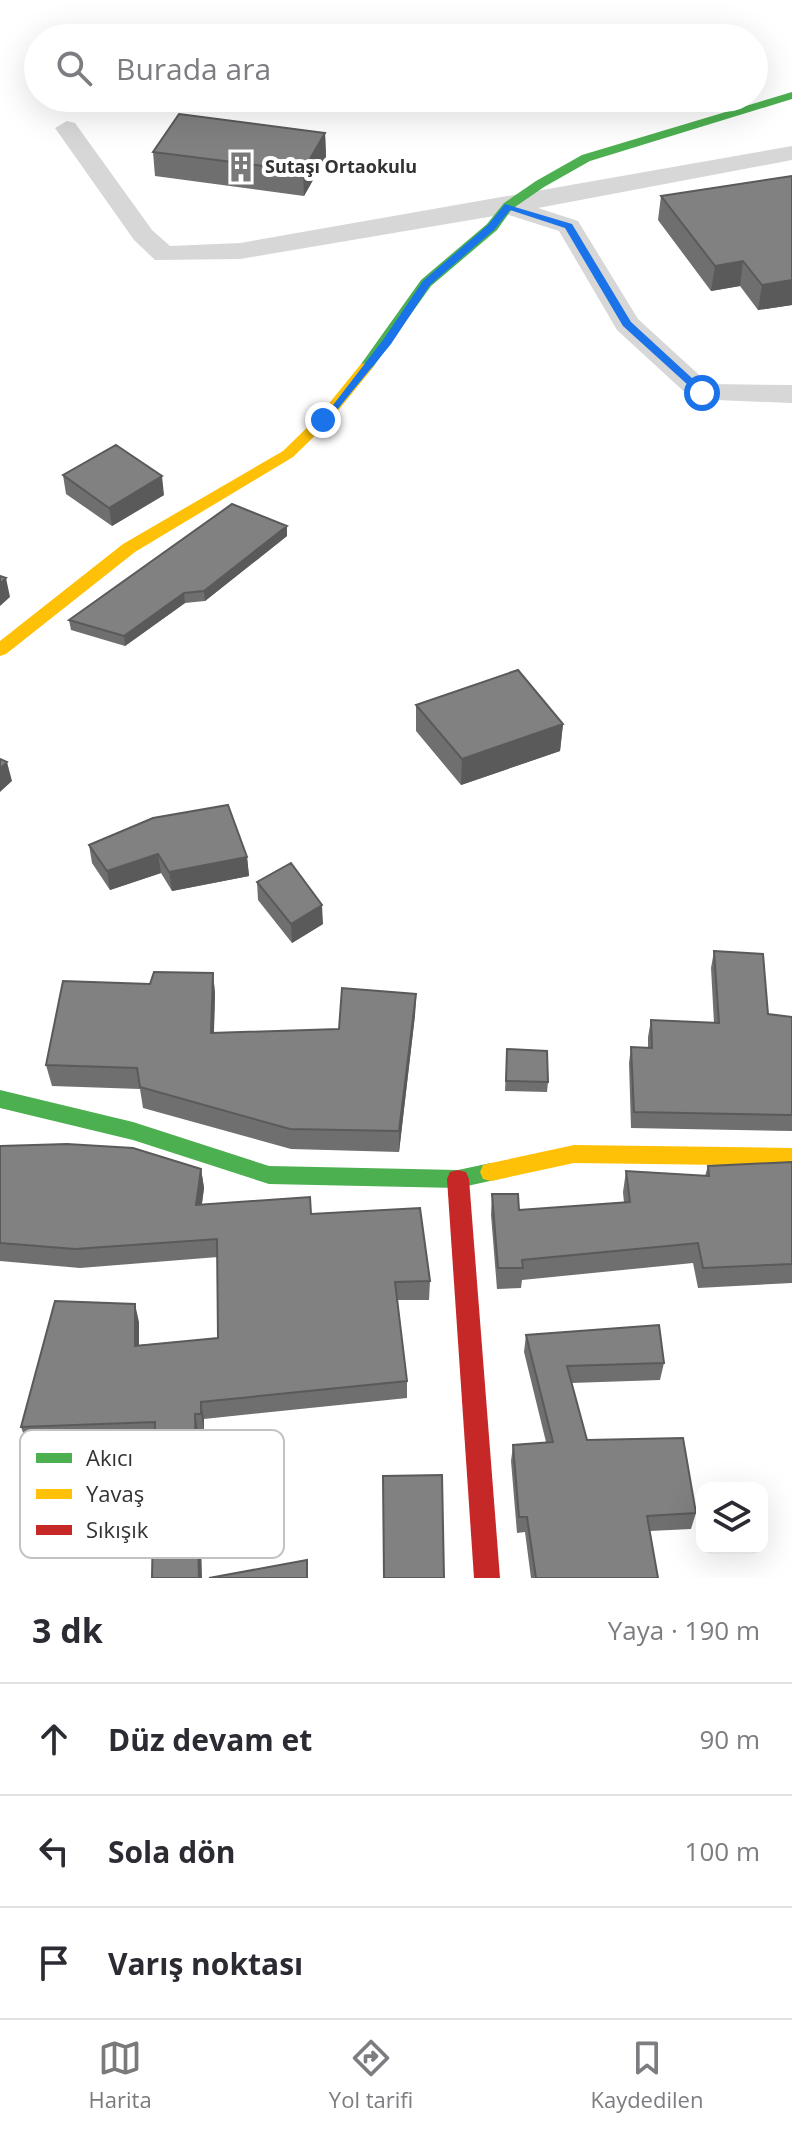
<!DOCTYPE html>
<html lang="tr">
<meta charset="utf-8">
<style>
:root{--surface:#fff;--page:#f2f2f3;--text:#2b2b33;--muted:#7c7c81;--line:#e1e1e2;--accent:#7a7a7a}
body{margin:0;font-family:"Open Sans",sans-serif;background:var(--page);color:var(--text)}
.controls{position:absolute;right:24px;bottom:24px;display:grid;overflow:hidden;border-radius:16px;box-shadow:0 8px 32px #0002}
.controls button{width:72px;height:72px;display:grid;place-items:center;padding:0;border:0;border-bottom:2px solid var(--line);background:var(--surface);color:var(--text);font:40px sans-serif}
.stop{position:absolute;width:24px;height:24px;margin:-18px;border:6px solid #1a73e8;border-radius:50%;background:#fff}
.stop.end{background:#1a73e8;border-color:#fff;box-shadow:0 2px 8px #0008}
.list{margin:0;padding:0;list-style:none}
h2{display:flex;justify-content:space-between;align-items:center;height:104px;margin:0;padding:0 32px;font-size:34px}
h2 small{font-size:26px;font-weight:400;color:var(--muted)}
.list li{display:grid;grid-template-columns:52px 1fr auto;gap:24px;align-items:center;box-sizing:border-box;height:112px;padding:0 32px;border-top:2px solid var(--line)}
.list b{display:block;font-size:30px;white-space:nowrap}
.list em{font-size:26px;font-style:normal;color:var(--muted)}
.icon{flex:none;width:44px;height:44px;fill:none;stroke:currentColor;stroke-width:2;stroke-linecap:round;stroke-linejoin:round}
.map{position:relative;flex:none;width:792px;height:1578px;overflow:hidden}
.search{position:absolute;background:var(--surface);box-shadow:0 8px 32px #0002;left:24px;right:24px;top:24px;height:88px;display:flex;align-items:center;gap:20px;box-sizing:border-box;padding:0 28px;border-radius:44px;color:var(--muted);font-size:30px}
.sheet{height:440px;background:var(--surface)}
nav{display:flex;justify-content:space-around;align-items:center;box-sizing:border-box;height:112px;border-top:2px solid var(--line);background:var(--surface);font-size:22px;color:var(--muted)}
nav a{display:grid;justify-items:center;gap:4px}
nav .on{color:var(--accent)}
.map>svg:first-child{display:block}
</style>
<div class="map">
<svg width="792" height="1578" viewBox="0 0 792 1578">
<rect width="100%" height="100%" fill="#fff"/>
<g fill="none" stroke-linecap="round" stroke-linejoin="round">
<path fill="#d7d7d7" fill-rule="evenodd" d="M 67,121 L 75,123 L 152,230 L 170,246 L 240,243 L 792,146 L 792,160 L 538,208 L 578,221 L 638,319 L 709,384 L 792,385 L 792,403 L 692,399 L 617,330 L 559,231 L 506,214 L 240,259 L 155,260 L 134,240 L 55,128 Z"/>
<path fill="#4caf50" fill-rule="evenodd" d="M 792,92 L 792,99 L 590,161 L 544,187 L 512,209 L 497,230 L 431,286 L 371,370 L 366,371 L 359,367 L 421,280 L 487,224 L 504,203 L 536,181 L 582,155 Z
M 0,1090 L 133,1122 L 269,1166 L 458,1170 L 491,1163 L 499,1165 L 502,1172 L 499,1179 L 458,1188 L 269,1184 L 133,1140 L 0,1108 Z"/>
<path fill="#ffc107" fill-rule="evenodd" d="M 366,363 L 373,367 L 371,370 L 328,423 L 293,457 L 135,552 L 6,654 L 0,656 L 0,641 L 123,544 L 283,451 L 318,417 L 361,364 Z
M 574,1145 L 792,1148 L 792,1166 L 574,1163 L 491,1181 L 483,1179 L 480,1172 L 483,1165 L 491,1163 Z"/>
<path fill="#c62828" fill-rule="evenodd" d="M 458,1170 L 466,1172 L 469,1179 L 500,1578 L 474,1578 L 447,1179 L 450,1172 Z"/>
</g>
<path fill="#6f6f6f" d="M 409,98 L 527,98 L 428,111 Z
M 325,133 L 326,157 L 304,196 L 155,176 L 153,152 Z
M 792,176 L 792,305 L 758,310 L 740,286 L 711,291 L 658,220 L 661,196 Z
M 63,475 L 164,495 L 112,526 L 66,494 Z
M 287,536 L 205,601 L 185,603 L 125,646 L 71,630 L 69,620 Z
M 416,705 L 563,724 L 560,751 L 461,785 L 416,731 Z
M 89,845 L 247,857 L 249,876 L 172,891 L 161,873 L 110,890 L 92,863 Z
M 257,882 L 323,924 L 292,943 L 258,900 Z
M 714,951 L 768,1014 L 792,1017 L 792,1131 L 631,1128 L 629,1063 L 631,1047 L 648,1047 L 648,1037 L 651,1020 L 714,1023 L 711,968 Z
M 213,973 L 215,994 L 214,1033 L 339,1029 L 416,994 L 415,1015 L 399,1152 L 291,1149 L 143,1108 L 140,1089 L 52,1086 L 46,1065 L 150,984 Z
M 507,1049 L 548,1082 L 547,1092 L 505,1091 Z
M 0,1146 L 201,1169 L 204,1188 L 202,1204 L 312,1214 L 430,1281 L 429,1300 L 397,1300 L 407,1381 L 407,1398 L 204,1419 L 204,1431 L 155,1439 L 27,1444 L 21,1427 L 139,1322 L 139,1345 L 218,1338 L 218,1257 L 80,1268 L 0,1261 Z
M 792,1162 L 792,1283 L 698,1288 L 693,1263 L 522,1280 L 521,1288 L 497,1289 L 491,1215 L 492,1194 L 519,1210 L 624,1203 L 623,1192 L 626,1171 L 705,1176 L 708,1166 Z
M 526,1335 L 664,1363 L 660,1380 L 571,1383 L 587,1440 L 696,1513 L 691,1529 L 650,1531 L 658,1578 L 531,1578 L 525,1532 L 517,1533 L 511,1461 L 513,1445 L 546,1442 L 524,1352 Z"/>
<path fill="#5a5a5a" d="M 428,98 L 527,98 L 428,111 Z
M 325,133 L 326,157 L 304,196 L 303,171 Z
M 743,261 L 740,286 L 711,291 L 715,266 Z
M 792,280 L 792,305 L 758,310 L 762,285 Z
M 162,476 L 164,495 L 112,526 L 109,508 Z
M 287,526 L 287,536 L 205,601 L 204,591 Z
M 6,578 L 10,597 L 0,606 L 0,584 Z
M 184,593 L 185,603 L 125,646 L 124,636 Z
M 563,724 L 560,751 L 461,785 L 462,759 Z
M 7,762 L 12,781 L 0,792 L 0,769 Z
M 158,854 L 161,873 L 110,890 L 107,871 Z
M 247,857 L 249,876 L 172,891 L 169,872 Z
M 322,905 L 323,924 L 292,943 L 291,924 Z
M 213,973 L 215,994 L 213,1054 L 211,1033 Z
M 416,994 L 415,1015 L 399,1152 L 399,1131 Z
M 201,1169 L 204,1188 L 199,1223 L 196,1205 Z
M 135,1304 L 139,1322 L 139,1363 L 135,1346 Z
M 201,1402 L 204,1419 L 204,1431 L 201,1414 Z
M 195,1414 L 198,1431 L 202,1578 L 199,1578 Z"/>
<path fill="#818181" stroke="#5a5a5a" stroke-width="2" d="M 557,26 L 566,38 L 470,38 L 469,36 Z
M 179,114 L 325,133 L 303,171 L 153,152 Z
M 792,176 L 792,280 L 762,285 L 743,261 L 715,266 L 661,196 Z
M 116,445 L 162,476 L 109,508 L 63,475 Z
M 232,504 L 287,526 L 204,591 L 184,593 L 124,636 L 69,620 Z
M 0,576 L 6,578 L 0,584 Z
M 518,670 L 563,724 L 462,759 L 416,705 Z
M 0,759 L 7,762 L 0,769 Z
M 228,805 L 247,857 L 169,872 L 158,854 L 107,871 L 89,845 L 153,818 Z
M 291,863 L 322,905 L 291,924 L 257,882 Z
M 714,951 L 763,954 L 768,1014 L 792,1017 L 792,1115 L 634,1112 L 631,1047 L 652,1048 L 651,1020 L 719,1023 Z
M 154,972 L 213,973 L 211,1033 L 339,1029 L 342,988 L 416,994 L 399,1131 L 290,1129 L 140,1087 L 137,1068 L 46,1065 L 63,981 L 150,984 Z
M 507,1049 L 547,1051 L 548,1082 L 506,1081 Z
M 67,1144 L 133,1148 L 201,1169 L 196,1205 L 310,1197 L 311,1214 L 420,1208 L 430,1281 L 395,1282 L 407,1381 L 201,1402 L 201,1414 L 195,1414 L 199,1578 L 152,1578 L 155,1422 L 21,1427 L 55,1301 L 135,1304 L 135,1346 L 218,1338 L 217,1239 L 75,1249 L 0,1243 L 0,1146 Z
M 792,1162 L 792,1264 L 703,1268 L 698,1243 L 522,1260 L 523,1268 L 498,1268 L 492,1194 L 518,1194 L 519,1210 L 630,1202 L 626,1171 L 709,1176 L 708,1166 Z
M 659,1325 L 664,1363 L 567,1366 L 587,1440 L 683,1438 L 696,1513 L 647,1516 L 658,1578 L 536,1578 L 527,1517 L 519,1517 L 513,1445 L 553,1442 L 526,1335 Z
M 442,1475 L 444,1578 L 384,1578 L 383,1476 Z
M 307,1560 L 307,1578 L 209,1578 Z"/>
<path fill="#1a73e8" d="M 505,204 L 572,224 L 631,322 L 706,391 L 706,395 L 699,395 L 623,326 L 565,228 L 510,210 L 495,229 L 430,285 L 391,344 L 327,422 L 320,422 L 383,340 L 423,281 L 488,225 Z"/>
<defs>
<g id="building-bare" transform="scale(2.4)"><path d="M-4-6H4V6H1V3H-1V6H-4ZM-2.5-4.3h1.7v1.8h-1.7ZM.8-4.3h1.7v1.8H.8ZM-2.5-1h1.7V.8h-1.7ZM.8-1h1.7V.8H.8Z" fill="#7a7a7a" stroke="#fff" stroke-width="2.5" paint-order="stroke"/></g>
</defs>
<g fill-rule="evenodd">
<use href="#building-bare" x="241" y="167"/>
</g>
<g text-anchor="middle" stroke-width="8" stroke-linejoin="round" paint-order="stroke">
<g font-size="18" font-weight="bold" fill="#333" stroke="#fff" text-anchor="start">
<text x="265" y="173">Sutaşı Ortaokulu</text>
</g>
</g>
<rect x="20" y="1430" width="264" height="128" rx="12" fill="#fff" stroke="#c2c2c2" stroke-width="2"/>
<rect x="36" y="1453" width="36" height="10" fill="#4caf50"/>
<rect x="36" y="1489" width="36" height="10" fill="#ffc107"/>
<rect x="36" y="1525" width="36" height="10" fill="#c62828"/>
<g font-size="22" fill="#333">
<text x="86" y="1466">Akıcı</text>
<text x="86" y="1502">Yavaş</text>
<text x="86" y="1538">Sıkışık</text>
</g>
</svg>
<div class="controls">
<button><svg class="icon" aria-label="layers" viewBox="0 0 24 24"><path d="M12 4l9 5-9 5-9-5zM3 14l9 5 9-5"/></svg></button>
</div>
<div class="stop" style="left:702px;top:393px"></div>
<div class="stop end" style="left:323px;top:420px"></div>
<div class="search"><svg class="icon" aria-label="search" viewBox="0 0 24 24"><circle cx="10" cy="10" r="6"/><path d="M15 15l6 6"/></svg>Burada ara</div>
</div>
<section class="sheet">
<h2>3 dk<small>Yaya · 190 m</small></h2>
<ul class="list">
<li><svg class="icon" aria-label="ahead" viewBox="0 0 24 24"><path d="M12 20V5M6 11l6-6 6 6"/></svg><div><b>Düz devam et</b></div><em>90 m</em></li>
<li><svg class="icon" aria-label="left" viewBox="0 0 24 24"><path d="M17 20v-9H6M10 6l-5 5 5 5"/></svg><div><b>Sola dön</b></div><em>100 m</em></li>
<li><svg class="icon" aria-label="arrive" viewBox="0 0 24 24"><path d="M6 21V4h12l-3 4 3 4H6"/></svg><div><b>Varış noktası</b></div></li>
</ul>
</section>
<nav>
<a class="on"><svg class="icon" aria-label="map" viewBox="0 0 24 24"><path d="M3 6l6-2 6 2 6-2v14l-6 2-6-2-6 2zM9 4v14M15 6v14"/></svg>Harita</a>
<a><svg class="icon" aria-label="directions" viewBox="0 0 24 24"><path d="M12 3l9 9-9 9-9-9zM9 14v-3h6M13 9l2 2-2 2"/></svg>Yol tarifi</a>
<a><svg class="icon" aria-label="saved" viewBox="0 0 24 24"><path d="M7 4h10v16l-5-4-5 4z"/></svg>Kaydedilen</a>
</nav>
